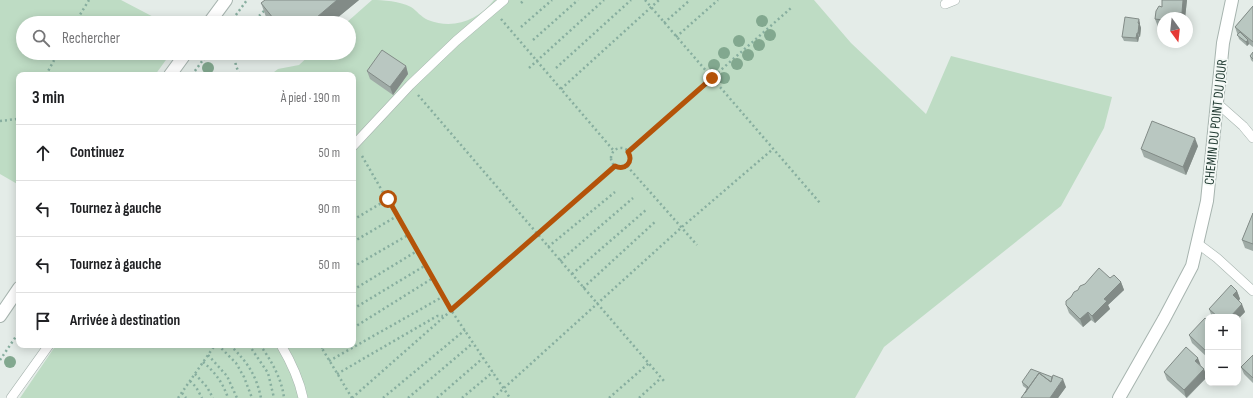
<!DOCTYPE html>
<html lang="fr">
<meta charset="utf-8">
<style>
:root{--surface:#fff;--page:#f6f6f6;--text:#202124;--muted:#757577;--line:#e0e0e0}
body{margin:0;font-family:"Sofia Sans Condensed",sans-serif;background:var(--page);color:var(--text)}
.controls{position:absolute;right:12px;bottom:12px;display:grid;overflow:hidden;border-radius:8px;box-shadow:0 2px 10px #0003}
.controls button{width:36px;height:36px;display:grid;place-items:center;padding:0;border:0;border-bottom:1px solid var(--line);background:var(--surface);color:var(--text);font:20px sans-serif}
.compass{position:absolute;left:1157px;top:12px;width:36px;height:36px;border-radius:50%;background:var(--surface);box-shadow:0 2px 10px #0003;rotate:165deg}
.stop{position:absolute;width:12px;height:12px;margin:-9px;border:3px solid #b45309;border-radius:50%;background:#fff}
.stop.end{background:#b45309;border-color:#fff;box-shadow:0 1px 4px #0008}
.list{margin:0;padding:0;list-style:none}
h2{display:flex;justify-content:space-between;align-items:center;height:52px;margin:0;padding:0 16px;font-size:17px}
h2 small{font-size:13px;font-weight:400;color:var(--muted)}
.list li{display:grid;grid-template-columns:26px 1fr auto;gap:12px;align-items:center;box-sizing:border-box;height:56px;padding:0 16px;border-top:1px solid var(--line)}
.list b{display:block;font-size:15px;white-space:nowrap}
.list em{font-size:13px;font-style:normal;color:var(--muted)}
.icon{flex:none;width:22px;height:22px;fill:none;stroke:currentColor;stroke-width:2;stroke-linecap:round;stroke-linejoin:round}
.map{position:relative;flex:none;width:1253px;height:398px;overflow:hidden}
.search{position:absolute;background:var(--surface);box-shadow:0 2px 10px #0003;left:16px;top:16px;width:340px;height:44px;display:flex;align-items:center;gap:10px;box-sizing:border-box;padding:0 14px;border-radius:22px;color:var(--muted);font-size:15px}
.panel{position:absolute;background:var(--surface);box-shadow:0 2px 10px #0003;left:16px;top:72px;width:340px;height:276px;border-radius:8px}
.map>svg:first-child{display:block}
</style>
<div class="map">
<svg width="1253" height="398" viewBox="0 0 1253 398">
<rect width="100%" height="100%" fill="#e4ece8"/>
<path fill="#bedcc4" d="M 0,0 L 121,0 L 165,23 L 23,23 L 23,53 L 171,53 L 155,75 L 19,75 L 19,185 L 0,174 Z
M 372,0 C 383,0 400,1 411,7 C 417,11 421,17 428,20 C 454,30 478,20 494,0 L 814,0 L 851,43 L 926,114 L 951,56 L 1112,97 L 1104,128 L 1061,206 L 884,347 L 855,398 L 20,398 L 56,345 L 353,345 L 353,75 L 270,75 L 278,69 L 299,65 L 312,53 L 349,53 L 349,23 L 346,23 Z"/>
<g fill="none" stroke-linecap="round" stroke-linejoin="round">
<g stroke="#a7b4af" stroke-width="10">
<path id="lane" d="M 945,4 L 955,0
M 1217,103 L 1243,126 L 1253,138
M 353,146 L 410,85 L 456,41 L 504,0
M 1197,243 L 1217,258 L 1253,291
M 281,345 C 291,362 299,378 303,398
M 11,398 L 49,345"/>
</g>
<g stroke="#a7b4af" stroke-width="14">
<path id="street" d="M 209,23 L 226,0
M 170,75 L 186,53
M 0,316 L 19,288
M 1119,398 L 1164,319 L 1192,266 L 1207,201 L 1223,43 L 1232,0"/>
</g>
<path stroke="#87ae9f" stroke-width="2.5" stroke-dasharray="2 3" stroke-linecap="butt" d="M 645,0 L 820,203
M 521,3 L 524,0
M 501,19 L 614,151
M 75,23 L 89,0
M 230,23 L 247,0
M 252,23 L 266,9
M 664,23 L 690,0
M 521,27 L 552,0
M 676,37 L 718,0
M 533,40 L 578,0
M 234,53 L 236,66 L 240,75
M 204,59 L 227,53
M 529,68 L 604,0
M 556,68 L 631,0
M 46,75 L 58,53
M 192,75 L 208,53
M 561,89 L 659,0
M 418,95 L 664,381
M 0,121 L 17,119 L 19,116
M611 158a10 10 0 1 1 20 0a10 10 0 1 1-20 0Z
M 628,152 L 791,8
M 362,156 L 453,313 L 510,398
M 627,166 L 697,245
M 353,220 L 388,199
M 353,242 L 397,216
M 548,247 L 615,192
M 560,261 L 633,198
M 353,267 L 408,235
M 572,274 L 646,210
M 583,288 L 656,221
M 353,290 L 417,251
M 353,309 L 426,265
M 353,328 L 433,278
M 218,345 L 236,363 L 244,377 L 252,398
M 230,345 C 247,362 256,374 261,398
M 249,345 L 268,373 L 274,398
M 260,345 C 271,360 282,379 284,398
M 320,345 L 352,398
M 321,348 L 326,345
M 208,355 L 227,376 L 237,398
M 0,360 L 19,332
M 329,361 L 444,296
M 203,362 C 215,372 223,383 228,398
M 195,374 L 207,387 L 213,398
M 337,374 L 437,316 L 443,316
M 190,381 L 196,387 L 202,398
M 182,393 L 186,398
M 178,398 L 215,345
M 352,398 L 615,166
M 383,398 L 465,330
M 408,398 L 473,343
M 437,398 L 483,358
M 462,398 L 493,372
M 493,398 L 682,227 L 773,149
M 609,398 L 649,363
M 639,398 L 661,378"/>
<use href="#lane" stroke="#fff" stroke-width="9"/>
<use href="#street" stroke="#fff" stroke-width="12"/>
</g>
<g fill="#82a88f">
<circle cx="762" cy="21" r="6"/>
<circle cx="770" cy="35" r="6"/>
<circle cx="739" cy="41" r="6"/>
<circle cx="759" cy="45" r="6"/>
<circle cx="724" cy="53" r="6"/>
<circle cx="748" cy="55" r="6"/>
<circle cx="737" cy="64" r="6"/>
<circle cx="714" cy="65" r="6"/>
<circle cx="208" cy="68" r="6"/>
<circle cx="724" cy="78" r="6"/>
<circle cx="10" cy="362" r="6"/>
</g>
<path fill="#9faba6" d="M 265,0 L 359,0 L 331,23 L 271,23 L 266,17 L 261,3 Z
M 1162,0 L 1187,0 L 1185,18 L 1163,18 L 1163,28 L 1158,27 L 1155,19 L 1162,7 Z
M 1253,6 L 1253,47 L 1249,44 L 1247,46 L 1239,39 L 1235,27 Z
M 1140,23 L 1140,25 L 1141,28 L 1140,37 L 1139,37 L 1138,42 L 1124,41 L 1122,37 Z
M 1253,52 L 1253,62 L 1251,60 L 1250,56 Z
M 406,66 L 408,74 L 393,95 L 370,79 L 367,71 Z
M 1198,146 L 1186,175 L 1144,157 L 1141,149 Z
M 1253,213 L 1253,251 L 1245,248 L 1242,240 Z
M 1110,278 L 1121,282 L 1124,290 L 1108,305 L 1110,309 L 1095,323 L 1091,320 L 1083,327 L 1069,313 L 1066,305 L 1071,297 Z
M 1237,291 L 1240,299 L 1239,300 L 1245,312 L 1238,319 L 1238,317 L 1212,317 L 1209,309 Z
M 1208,321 L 1208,358 L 1192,343 L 1189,335 Z
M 1253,355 L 1253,383 L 1244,374 L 1241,367 Z
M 1201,366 L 1207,377 L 1187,398 L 1167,380 L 1164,372 Z
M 1022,382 L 1066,387 L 1058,398 L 1021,398 L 1027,389 L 1023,386 Z"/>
<path fill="#828b87" d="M 337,0 L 359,0 L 331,23 L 310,23 Z
M 1183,0 L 1187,0 L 1185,18 L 1183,18 L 1182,13 Z
M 1139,19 L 1140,23 L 1140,25 L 1141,28 L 1140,37 L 1138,33 L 1138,23 Z
M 1137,33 L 1139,37 L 1138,42 L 1136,38 Z
M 1248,40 L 1249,44 L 1247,46 L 1246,42 Z
M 406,66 L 408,74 L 393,95 L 390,87 Z
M 1195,138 L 1198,146 L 1186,175 L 1183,167 Z
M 1121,282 L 1124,290 L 1108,305 L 1110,309 L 1095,323 L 1092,316 L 1104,299 Z
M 1237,291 L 1240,299 L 1236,303 L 1233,295 Z
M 1242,304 L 1245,312 L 1238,319 L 1238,317 L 1230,317 Z
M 1088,312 L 1091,320 L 1083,327 L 1080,319 Z
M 1198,358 L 1201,366 L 1195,361 Z
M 1204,369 L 1207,377 L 1186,398 L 1184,390 Z
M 1063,379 L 1066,387 L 1058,398 L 1050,398 Z"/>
<path fill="#b9c7c1" stroke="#828b87" d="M 265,0 L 337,0 L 310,23 L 277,23 L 261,3 Z
M 1162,0 L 1183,0 L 1182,13 L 1176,13 L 1175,18 L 1163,18 L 1163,20 L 1155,19 L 1156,11 L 1159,6 L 1162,7 Z
M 1253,6 L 1253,42 L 1235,27 Z
M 1125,17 L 1139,19 L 1138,23 L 1139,24 L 1138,33 L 1137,33 L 1136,38 L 1122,37 Z
M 1178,17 L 1183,17 L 1183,18 L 1177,18 Z
M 1240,32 L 1248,40 L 1246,42 L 1237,35 Z
M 382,50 L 406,66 L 390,87 L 367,71 Z
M 1253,52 L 1253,59 L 1250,56 Z
M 1152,121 L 1195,138 L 1183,167 L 1141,149 Z
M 1253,213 L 1253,244 L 1242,240 Z
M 1099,268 L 1110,278 L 1114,275 L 1121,282 L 1104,299 L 1107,301 L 1092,316 L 1088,312 L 1080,319 L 1066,305 L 1066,301 L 1071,297 L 1074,292 L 1078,290 L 1080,286 L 1085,284 Z
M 1231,285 L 1237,291 L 1233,295 L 1242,304 L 1230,317 L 1218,317 L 1209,309 Z
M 1205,318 L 1208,321 L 1208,353 L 1189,335 Z
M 1186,347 L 1198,358 L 1195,361 L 1204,369 L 1184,390 L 1164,372 Z
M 1253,355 L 1253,378 L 1241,367 Z
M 1031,369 L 1052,377 L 1051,382 L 1039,373 L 1025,393 L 1028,387 L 1022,382 Z
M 1039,373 L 1051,382 L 1053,375 L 1063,379 L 1050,398 L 1021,398 Z"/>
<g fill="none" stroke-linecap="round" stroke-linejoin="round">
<path stroke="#b45309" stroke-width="5" d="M 388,199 L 451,310 L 615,166 C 625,171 634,162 628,152 L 712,78"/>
</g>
<g text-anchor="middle" stroke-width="3.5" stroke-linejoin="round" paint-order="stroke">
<g font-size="14" fill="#243d35" stroke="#f4f9f6">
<text transform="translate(1215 122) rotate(-84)" y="5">CHEMIN DU POINT DU JOUR</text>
</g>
</g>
</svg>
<div class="controls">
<button>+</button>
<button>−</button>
</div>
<svg class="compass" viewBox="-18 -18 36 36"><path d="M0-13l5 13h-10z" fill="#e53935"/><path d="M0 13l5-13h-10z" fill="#757577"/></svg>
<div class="stop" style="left:388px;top:199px"></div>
<div class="stop end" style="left:712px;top:78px"></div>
<div class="search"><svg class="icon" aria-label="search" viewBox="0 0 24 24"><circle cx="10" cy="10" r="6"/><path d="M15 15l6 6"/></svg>Rechercher</div>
<section class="panel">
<h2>3 min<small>À pied · 190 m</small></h2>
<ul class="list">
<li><svg class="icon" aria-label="ahead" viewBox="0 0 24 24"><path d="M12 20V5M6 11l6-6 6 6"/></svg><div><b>Continuez</b></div><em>50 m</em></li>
<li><svg class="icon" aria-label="left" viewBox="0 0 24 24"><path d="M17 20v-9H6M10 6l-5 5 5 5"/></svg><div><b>Tournez à gauche</b></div><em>90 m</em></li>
<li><svg class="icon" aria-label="left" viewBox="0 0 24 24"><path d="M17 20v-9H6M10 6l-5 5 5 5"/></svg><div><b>Tournez à gauche</b></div><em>50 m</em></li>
<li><svg class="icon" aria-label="arrive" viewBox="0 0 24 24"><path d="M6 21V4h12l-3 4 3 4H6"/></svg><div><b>Arrivée à destination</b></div></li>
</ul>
</section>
</div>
